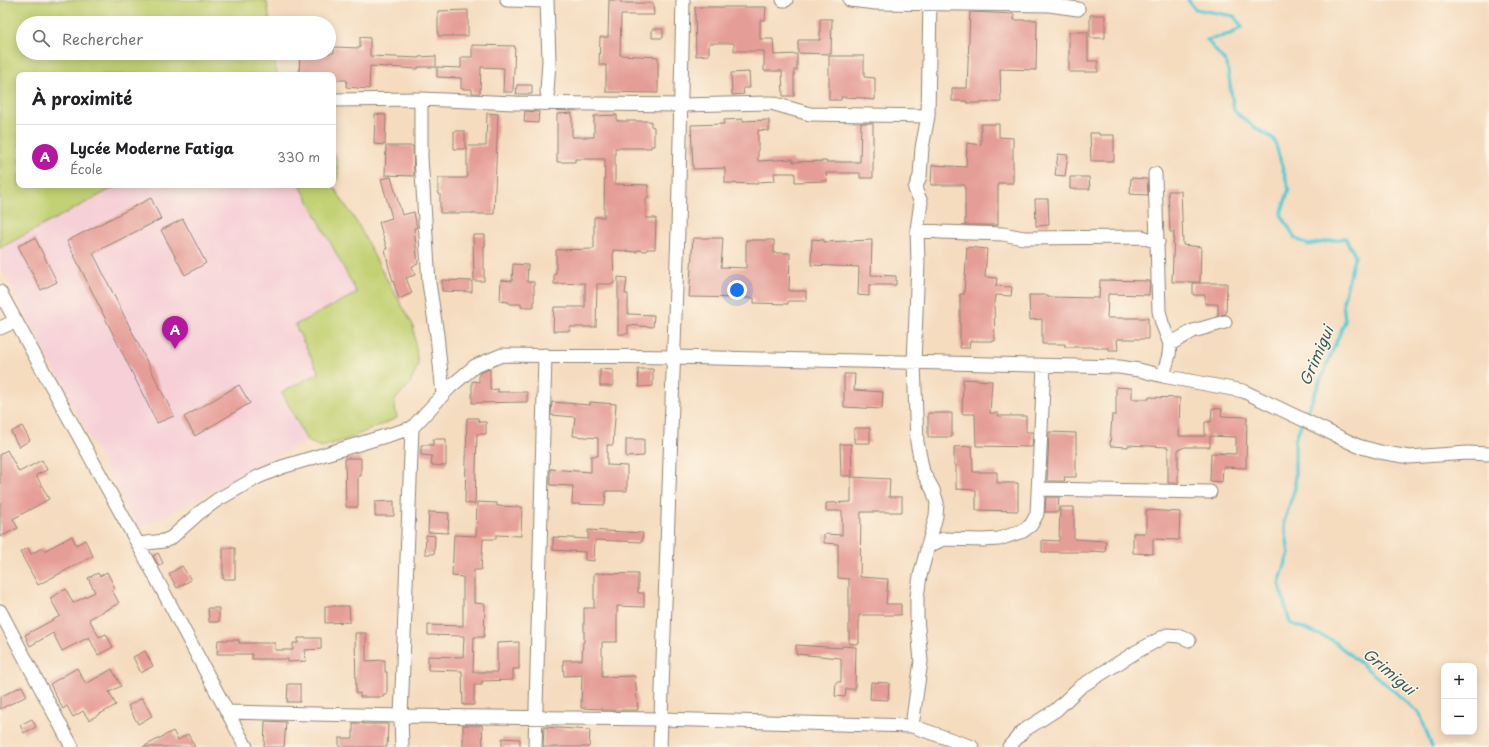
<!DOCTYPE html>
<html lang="fr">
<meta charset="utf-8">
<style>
:root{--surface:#fff;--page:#f2f2f2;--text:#202124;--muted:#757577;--line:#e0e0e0;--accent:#b5179e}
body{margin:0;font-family:"Playpen Sans",sans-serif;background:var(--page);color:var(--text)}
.controls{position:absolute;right:12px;bottom:12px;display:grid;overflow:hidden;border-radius:8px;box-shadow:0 2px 10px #0003}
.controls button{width:36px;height:36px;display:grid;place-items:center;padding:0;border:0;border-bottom:1px solid var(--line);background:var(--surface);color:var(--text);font:20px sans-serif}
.you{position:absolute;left:737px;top:290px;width:14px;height:14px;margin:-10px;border:3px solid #fff;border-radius:50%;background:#1a73e8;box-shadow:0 0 0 6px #1a73e833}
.badge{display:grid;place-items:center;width:26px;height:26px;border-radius:50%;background:var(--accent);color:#fff;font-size:13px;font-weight:700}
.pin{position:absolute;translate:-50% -33px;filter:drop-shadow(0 1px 2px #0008)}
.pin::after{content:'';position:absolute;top:21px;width:14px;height:12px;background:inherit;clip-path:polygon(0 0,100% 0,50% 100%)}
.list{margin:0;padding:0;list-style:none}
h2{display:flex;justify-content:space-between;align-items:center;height:52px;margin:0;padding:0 16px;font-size:17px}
h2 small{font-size:13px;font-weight:400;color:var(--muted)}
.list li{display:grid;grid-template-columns:26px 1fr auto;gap:12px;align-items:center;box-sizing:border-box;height:64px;padding:0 16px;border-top:1px solid var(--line)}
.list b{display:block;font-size:15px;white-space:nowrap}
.list p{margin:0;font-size:13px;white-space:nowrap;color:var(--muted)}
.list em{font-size:13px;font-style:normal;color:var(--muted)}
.icon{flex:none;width:22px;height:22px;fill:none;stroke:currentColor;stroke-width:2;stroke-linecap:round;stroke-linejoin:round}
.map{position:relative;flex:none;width:1489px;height:747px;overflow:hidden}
.search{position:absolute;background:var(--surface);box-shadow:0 2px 10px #0003;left:16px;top:16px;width:320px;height:44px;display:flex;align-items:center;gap:10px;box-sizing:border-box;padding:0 14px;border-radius:22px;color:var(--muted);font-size:15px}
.panel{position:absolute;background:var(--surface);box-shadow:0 2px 10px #0003;left:16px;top:72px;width:320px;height:116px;border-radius:8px}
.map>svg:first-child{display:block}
</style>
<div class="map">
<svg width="1489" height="747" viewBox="0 0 1489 747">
<rect width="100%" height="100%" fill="#fcf5e5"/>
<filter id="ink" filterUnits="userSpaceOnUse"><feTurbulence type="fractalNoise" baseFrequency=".025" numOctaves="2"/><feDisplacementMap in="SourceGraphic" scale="8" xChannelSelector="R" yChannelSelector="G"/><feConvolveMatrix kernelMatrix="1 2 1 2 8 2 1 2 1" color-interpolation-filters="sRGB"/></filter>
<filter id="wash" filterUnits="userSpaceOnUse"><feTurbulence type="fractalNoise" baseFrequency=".012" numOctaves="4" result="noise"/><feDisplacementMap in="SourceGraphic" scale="16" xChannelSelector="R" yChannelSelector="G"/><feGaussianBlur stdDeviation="0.9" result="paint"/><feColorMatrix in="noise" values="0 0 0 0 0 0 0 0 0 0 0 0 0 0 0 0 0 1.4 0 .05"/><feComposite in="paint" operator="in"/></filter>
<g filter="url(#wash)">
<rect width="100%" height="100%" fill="#f5dcbf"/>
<path fill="#f6cfd7" d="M 119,185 L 300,185 L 357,293 L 319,373 L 282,393 L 307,441 L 138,530 L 0,266 L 0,248 Z"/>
<path fill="#c2d173" stroke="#767e4f" d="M 0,0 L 262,0 L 267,2 L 270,23 L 23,23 L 23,53 L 274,53 L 276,71 L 278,75 L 19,75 L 19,185 L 119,185 L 0,248 Z
M 333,153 L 336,156 L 339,178 L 333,186 L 359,226 L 382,271 L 413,325 L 418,365 L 410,384 L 394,401 L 397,418 L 348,439 L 321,447 L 307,441 L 282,392 L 319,373 L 295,325 L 357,293 L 300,185 L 333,185 Z"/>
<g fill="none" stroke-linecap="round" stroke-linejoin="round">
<path stroke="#5dcad3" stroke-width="3.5" d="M 1188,0 L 1195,9 L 1234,16 L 1242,27 L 1230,34 L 1207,40 L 1227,64 L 1234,111 L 1254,127 L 1274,139 L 1289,189 L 1281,214 L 1295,238 L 1308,245 L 1345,238 L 1355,255 L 1343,302 L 1345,321 L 1305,417
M 1302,422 L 1295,440 L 1295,488 L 1284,522 L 1289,553 L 1279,583 L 1290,623 L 1332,640 L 1394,691 L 1420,714 L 1432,747"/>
</g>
<g id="blocks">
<path fill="#e59d97" d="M 609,0 L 621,0 L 621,3 L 653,3 L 654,15 L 621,15 L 620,55 L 658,57 L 658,93 L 606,92 L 606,65 L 599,65 L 600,37 L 608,37 Z
M 695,7 L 766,7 L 765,20 L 760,20 L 760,39 L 773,39 L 774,55 L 797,54 L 797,70 L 794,70 L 794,96 L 783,96 L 782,71 L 764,71 L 764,51 L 734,51 L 734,43 L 709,43 L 709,55 L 696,56 Z
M 468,10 L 468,36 L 438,36 L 438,11 Z
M 970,12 L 1014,14 L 1014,20 L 1037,20 L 1036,70 L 1000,69 L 1001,102 L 978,103 L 967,103 L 967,101 L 952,101 L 952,88 L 967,88 Z
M 1090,15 L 1105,15 L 1105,38 L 1090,38 Z
M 820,19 L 832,19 L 831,54 L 798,53 L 798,40 L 820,40 Z
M 652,29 L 663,29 L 663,38 L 652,38 Z
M 1069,32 L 1088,32 L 1088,61 L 1098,61 L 1098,72 L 1069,72 Z
M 360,37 L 370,38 L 370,56 L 419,58 L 419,57 L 436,56 L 436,67 L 418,67 L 418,69 L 370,66 L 369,89 L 346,87 L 347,80 L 333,80 L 333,75 L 299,75 L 300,53 L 334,53 L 334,47 L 360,48 Z
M 472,45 L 515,46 L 513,92 L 503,92 L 504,68 L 481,67 L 480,93 L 472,93 L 472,89 L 461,89 L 461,78 L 437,77 L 437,67 L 461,68 L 461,57 L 472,57 Z
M 829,56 L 864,56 L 864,77 L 875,78 L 875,100 L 865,99 L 865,98 L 841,97 L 841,100 L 829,100 Z
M 749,72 L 750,88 L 743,88 L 744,94 L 732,95 L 731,73 Z
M 517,85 L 532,85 L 532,94 L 516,94 Z
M 525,111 L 539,112 L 538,123 L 524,122 Z
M 487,113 L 498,114 L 494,214 L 473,214 L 473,213 L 440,213 L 440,194 L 438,193 L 438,178 L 467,178 L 467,146 L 486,146 Z
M 572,113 L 572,137 L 594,137 L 594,116 L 617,115 L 617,121 L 651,121 L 651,126 L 654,127 L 654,146 L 651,146 L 651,148 L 615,148 L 615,184 L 648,185 L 648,198 L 646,198 L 646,218 L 656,218 L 655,249 L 647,249 L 646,251 L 637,250 L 637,252 L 613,250 L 614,284 L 597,284 L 596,327 L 570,327 L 570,331 L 553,331 L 554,307 L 585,307 L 585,283 L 554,284 L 554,274 L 556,274 L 556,250 L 594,249 L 594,217 L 604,217 L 605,159 L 575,159 L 575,162 L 557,162 L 557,114 Z
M 375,114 L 386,115 L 385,145 L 374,144 Z
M 743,119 L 743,121 L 769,120 L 769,131 L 758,130 L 758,161 L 793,159 L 793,162 L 826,161 L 826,162 L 860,162 L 861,123 L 873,123 L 873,178 L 860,178 L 860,173 L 826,173 L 827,181 L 795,182 L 795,173 L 774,173 L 775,181 L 758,182 L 758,184 L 725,183 L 725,168 L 693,169 L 691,125 L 724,124 L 724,120 Z
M 981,124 L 999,124 L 999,137 L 1013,138 L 1013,183 L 998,183 L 998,225 L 965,225 L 965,185 L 931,185 L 932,165 L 966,167 L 967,143 L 981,145 Z
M 454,131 L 465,131 L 465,149 L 454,149 Z
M 1090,133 L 1099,133 L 1099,135 L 1114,135 L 1114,161 L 1091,161 Z
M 386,146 L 413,146 L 414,176 L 385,175 Z
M 1058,154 L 1068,155 L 1065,176 L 1055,175 Z
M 391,177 L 402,215 L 414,212 L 417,228 L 414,228 L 418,264 L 412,266 L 415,275 L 406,278 L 412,293 L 399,299 L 389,268 L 385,249 L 387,249 L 379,222 L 392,218 L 381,179 Z
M 1070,177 L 1089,177 L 1090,189 L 1070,189 Z
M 1131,178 L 1147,179 L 1148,195 L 1130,194 Z
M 1168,191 L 1181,191 L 1183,245 L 1201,247 L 1200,282 L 1172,282 L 1174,232 L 1170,232 Z
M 151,198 L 161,219 L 93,253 L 174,416 L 157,423 L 67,241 Z
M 1035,199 L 1048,199 L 1049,225 L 1036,226 Z
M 183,219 L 206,263 L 185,275 L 161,230 Z
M 473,235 L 485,235 L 485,246 L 484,246 L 484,281 L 474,281 Z
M 35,238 L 57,282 L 41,290 L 18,246 Z
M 693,238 L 723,238 L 721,267 L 746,268 L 746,240 L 774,240 L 774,253 L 790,253 L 789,291 L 806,291 L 806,301 L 788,301 L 788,304 L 754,303 L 754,298 L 689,297 Z
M 812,239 L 824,240 L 824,242 L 872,240 L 871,275 L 896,276 L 896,285 L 869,285 L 869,296 L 858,295 L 859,267 L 811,265 Z
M 967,247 L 987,249 L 985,277 L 997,278 L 996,286 L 1012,287 L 1011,296 L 996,295 L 995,303 L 994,303 L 995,341 L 970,341 L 969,348 L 960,348 L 960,294 L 964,294 Z
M 513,264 L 528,265 L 527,282 L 534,282 L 534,307 L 521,307 L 521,304 L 509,304 L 509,302 L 500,301 L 501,280 L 512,281 Z
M 618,277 L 627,278 L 625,294 L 628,294 L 628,314 L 654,315 L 653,327 L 628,325 L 628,334 L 618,334 Z
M 442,280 L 472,281 L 472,292 L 442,291 Z
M 1100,280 L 1150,281 L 1149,295 L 1108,294 L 1107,318 L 1148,318 L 1148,339 L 1117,339 L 1118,350 L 1109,350 L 1109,348 L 1098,348 L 1098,347 L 1065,347 L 1065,344 L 1042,344 L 1042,319 L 1030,320 L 1029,295 L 1048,295 L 1048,297 L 1099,298 Z
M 1193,283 L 1227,283 L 1226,314 L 1218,316 L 1218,304 L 1205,304 L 1205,295 L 1193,295 Z
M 490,369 L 490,390 L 498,389 L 498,392 L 527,392 L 527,402 L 472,403 L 472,381 L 479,382 L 479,373 Z
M 600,369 L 613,370 L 613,386 L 600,386 Z
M 638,369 L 653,369 L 653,386 L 639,387 Z
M 844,374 L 855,374 L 854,390 L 883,392 L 882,409 L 844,407 Z
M 963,379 L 992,381 L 990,413 L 998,413 L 998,416 L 1026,416 L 1026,432 L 1033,432 L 1032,447 L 976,446 L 975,414 L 962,414 Z
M 239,385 L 250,403 L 195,436 L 184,417 Z
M 1116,387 L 1132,388 L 1132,399 L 1149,399 L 1149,397 L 1180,398 L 1179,436 L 1205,436 L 1205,422 L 1211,422 L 1212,408 L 1222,409 L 1221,416 L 1247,417 L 1246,468 L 1223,467 L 1222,482 L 1210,481 L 1211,453 L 1236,454 L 1236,437 L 1210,436 L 1210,447 L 1185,447 L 1178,450 L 1178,483 L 1168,483 L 1168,447 L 1128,445 L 1128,447 L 1110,446 L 1112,415 L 1116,415 Z
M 552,402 L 590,405 L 590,402 L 616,404 L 613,445 L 607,445 L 607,465 L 627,466 L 627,491 L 606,491 L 605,505 L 572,504 L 573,486 L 550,485 L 550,469 L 591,472 L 591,456 L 598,456 L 598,438 L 573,436 L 575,417 L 551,415 Z
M 928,413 L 952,413 L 952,437 L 928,437 Z
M 467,418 L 478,418 L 479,422 L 486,422 L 486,434 L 477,434 L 475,504 L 465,503 Z
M 22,426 L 30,440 L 19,447 L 11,432 Z
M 854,428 L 870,428 L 870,443 L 854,443 Z
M 1049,432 L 1076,433 L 1076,477 L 1064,477 L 1065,481 L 1047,481 Z
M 433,439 L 446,439 L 446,466 L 431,465 L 432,456 L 421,455 L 421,445 L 433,445 Z
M 626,439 L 644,439 L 644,456 L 626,457 Z
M 840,444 L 851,444 L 852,476 L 841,476 Z
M 972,446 L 973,472 L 997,472 L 997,483 L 1018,483 L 1018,511 L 976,510 L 976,490 L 956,489 L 956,465 L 954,465 L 954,447 Z
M 7,450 L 19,472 L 42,460 L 47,470 L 36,475 L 49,499 L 13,519 L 18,528 L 0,537 L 0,454 Z
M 345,458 L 361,458 L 361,476 L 358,476 L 358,507 L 346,507 Z
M 851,477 L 890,479 L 889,497 L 902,497 L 902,512 L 861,512 L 860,577 L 888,579 L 886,604 L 901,604 L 901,615 L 859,615 L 859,644 L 849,644 L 849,579 L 838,578 L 838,544 L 824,543 L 824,534 L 842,535 L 842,511 L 826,511 L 826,503 L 851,502 Z
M 1046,497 L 1059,497 L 1058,512 L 1045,512 Z
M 394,501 L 394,516 L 375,516 L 375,502 Z
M 477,502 L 497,503 L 497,506 L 522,507 L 521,536 L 496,535 L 496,539 L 483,539 L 481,570 L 474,570 L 474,603 L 485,604 L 484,637 L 474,637 L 473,672 L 497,672 L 497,643 L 519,642 L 519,669 L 513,669 L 513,680 L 482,681 L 482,685 L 474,685 L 474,705 L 463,705 L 462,671 L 428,670 L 428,656 L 463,657 L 464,636 L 428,635 L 428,625 L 463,626 L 463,577 L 452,576 L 454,535 L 476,536 Z
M 1060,507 L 1074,507 L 1074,539 L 1106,541 L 1105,552 L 1091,551 L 1091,552 L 1042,552 L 1042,540 L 1059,541 Z
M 1146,510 L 1180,512 L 1179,540 L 1153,539 L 1153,554 L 1133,553 L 1133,533 L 1146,533 Z
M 429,512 L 449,513 L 448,533 L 428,532 Z
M 588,530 L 643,533 L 642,542 L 595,540 L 594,561 L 585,560 L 585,552 L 553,550 L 553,537 L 588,539 Z
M 426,535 L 435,536 L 434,554 L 425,554 Z
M 72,536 L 76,545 L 85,540 L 93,556 L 38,585 L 20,552 L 28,548 L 31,554 L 42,548 L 44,551 Z
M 223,548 L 235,548 L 235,579 L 223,579 Z
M 158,553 L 163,563 L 159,566 L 153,556 Z
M 182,566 L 191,580 L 177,588 L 169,574 Z
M 107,572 L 115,588 L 112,590 L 119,603 L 89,619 L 99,637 L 106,634 L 113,647 L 98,655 L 89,637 L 62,651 L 53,633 L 30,646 L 25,635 L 60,616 L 50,598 L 66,589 L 73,603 L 95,592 L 88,578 L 98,573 L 100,576 Z
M 594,573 L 638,574 L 638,593 L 644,593 L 644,607 L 617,606 L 617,642 L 602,642 L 602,677 L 635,676 L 638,710 L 602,710 L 602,709 L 581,708 L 582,675 L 564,676 L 563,660 L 582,660 L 583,642 L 584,642 L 584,608 L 594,608 Z
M 325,606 L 349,606 L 350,622 L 325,623 Z
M 208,608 L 219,608 L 219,622 L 209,622 Z
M 355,633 L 366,633 L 366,661 L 385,660 L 385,672 L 387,672 L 387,695 L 383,695 L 383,697 L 360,697 L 360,693 L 356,694 Z
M 298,638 L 321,638 L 321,649 L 305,650 L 306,661 L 288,662 L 288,659 L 252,659 L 252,654 L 217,654 L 218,640 L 239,640 L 239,643 L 275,643 L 275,650 L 293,650 L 293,643 L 298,643 Z
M 796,645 L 842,648 L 842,646 L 856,647 L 855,689 L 846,689 L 845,697 L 835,696 L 836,682 L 841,682 L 841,658 L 796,654 Z
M 145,651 L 153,666 L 141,673 L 133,657 Z
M 77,668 L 86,684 L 112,669 L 121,686 L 109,692 L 116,705 L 89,720 L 83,711 L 73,717 L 67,706 L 63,709 L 50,684 Z
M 871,682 L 889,683 L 888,700 L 870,699 Z
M 288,684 L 300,684 L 300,702 L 287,702 Z
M 22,686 L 27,696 L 0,709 L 0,697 Z
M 142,698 L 152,716 L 138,724 L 128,706 Z
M 32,719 L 36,727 L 24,733 L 20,725 Z
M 265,721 L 286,722 L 284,747 L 264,747 Z
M 353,723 L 363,723 L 363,724 L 388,724 L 387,747 L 339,747 L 339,738 L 353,738 Z
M 463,725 L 482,725 L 483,747 L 463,747 Z
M 544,727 L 590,730 L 589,747 L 543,747 Z
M 173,731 L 178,740 L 188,734 L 195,747 L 143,747 Z
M 502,738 L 520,739 L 520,747 L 502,747 Z"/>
</g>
</g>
<g filter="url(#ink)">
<use href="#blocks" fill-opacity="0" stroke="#908475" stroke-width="1"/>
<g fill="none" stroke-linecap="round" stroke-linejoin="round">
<g stroke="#908475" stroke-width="15">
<path id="minor" d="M 507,0 L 547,1
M 547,0 L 549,61 L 547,92 L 550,103
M 783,0 L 786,0
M 850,0 L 876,3 L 1049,5 L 1078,9
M 421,99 L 421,157 L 429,283 L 437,335 L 443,394
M 333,100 L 421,99 L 516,103 L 681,105 L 771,103 L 810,114 L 928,116
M 917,230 L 941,232 L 1003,234 L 1024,238 L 1142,237 L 1158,242
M 0,292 L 138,544 L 246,747
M 0,328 L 16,321
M 1170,344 L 1193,331 L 1225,322
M 1163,376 L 1243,391 L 1358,446 L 1380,452 L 1409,457 L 1468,453 L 1489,454
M 1039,489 L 1210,492
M 138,544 L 164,541 L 171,538 L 199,513 L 217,500 L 258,477 L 282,467 L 412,428 L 450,387 L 475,366 L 502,355 L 674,357 L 1119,367 L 1139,370 L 1163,376 L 1169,355 L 1170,344 L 1162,323 L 1159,311 L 1155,174
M 927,547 L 943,539 L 983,540 L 999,539 L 1023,531 L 1031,525 L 1037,514 L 1044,366
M 0,611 L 72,747
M 228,712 L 401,716 L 660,719 L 912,726 L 972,747
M 912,726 L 921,661 L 917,617 L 917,597 L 920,576 L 936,516 L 937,503 L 933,490 L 923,472 L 917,442 L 914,363 L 918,263 L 917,230 L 921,202 L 915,189 L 920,176 L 922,148 L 928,116 L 930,0
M 402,747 L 401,716 L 412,428
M 535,747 L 545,355
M 660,747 L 678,230 L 683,0
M 1009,747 L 1023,731 L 1056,710 L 1080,687 L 1136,652 L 1167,635 L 1180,636 L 1189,640"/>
</g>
<use href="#minor" stroke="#fff" stroke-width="13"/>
</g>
</g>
<g text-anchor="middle" stroke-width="3" stroke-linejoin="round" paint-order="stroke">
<g font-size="15" font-style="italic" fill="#3a5b5d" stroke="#fcf5e5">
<text transform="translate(1317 356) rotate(-67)" y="5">Grimigui</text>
<text transform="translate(1389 672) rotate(40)" y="5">Grimigui</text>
</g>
</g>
</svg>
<div class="controls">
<button>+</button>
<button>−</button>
</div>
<div class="you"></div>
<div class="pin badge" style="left:175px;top:349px">A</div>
<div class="search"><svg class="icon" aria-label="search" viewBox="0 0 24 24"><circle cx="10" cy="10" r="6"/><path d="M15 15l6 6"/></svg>Rechercher</div>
<section class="panel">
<h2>À proximité<small></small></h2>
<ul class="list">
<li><span class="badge">A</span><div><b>Lycée Moderne Fatiga</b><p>École</p></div><em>330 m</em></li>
</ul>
</section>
</div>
